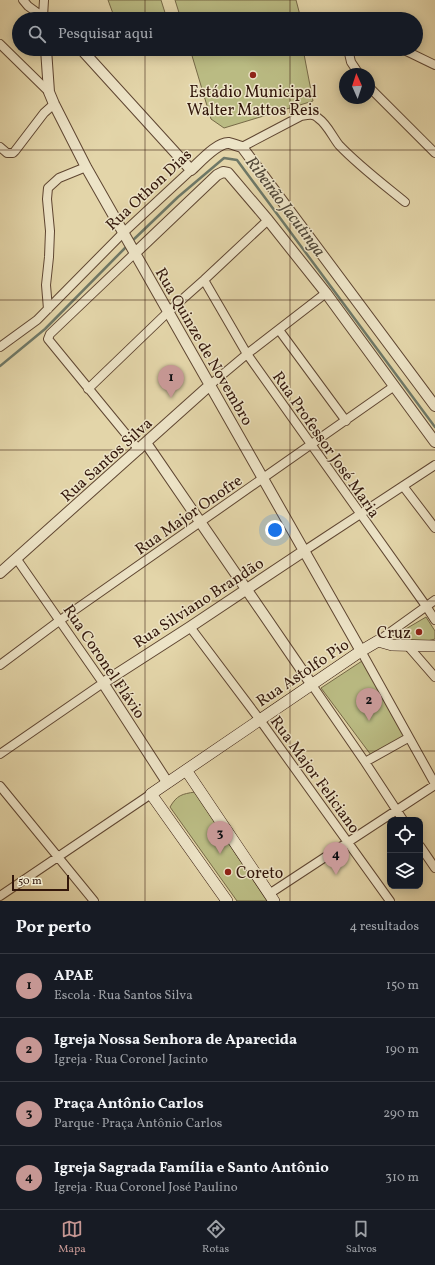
<!DOCTYPE html>
<html lang="pt">
<meta charset="utf-8">
<style>
:root{--surface:#171b24;--page:#242831;--text:#f1f3f6;--muted:#9ea1a6;--line:#363941;--accent:#c59692}
body{margin:0;font-family:Vollkorn,serif;background:var(--page);color:var(--text)}
.controls{position:absolute;right:12px;bottom:12px;display:grid;overflow:hidden;border-radius:8px;box-shadow:0 2px 10px #0003}
.controls button{width:36px;height:36px;display:grid;place-items:center;padding:0;border:0;border-bottom:1px solid var(--line);background:var(--surface);color:var(--text);font:20px sans-serif}
.compass{position:absolute;left:339px;top:68px;width:36px;height:36px;border-radius:50%;background:var(--surface);box-shadow:0 2px 10px #0003;rotate:357deg}
.scale{position:absolute;left:12px;bottom:10px;width:57px;box-sizing:border-box;padding-left:4px;border:2px solid #33170b;border-top:0;font-size:11px;line-height:14px;white-space:nowrap;color:#33170b;-webkit-text-stroke:3px #ede4c7;paint-order:stroke}
.you{position:absolute;left:275px;top:530px;width:14px;height:14px;margin:-10px;border:3px solid #fff;border-radius:50%;background:#1a73e8;box-shadow:0 0 0 6px #1a73e833}
.badge{display:grid;place-items:center;width:26px;height:26px;border-radius:50%;background:var(--accent);color:#111;font-size:13px;font-weight:700}
.pin{position:absolute;translate:-50% -33px;filter:drop-shadow(0 1px 2px #0008)}
.pin::after{content:'';position:absolute;top:21px;width:14px;height:12px;background:inherit;clip-path:polygon(0 0,100% 0,50% 100%)}
.list{margin:0;padding:0;list-style:none}
h2{display:flex;justify-content:space-between;align-items:center;height:52px;margin:0;padding:0 16px;font-size:17px}
h2 small{font-size:13px;font-weight:400;color:var(--muted)}
.list li{display:grid;grid-template-columns:26px 1fr auto;gap:12px;align-items:center;box-sizing:border-box;height:64px;padding:0 16px;border-top:1px solid var(--line)}
.list b{display:block;font-size:15px;white-space:nowrap}
.list p{margin:0;font-size:13px;white-space:nowrap;color:var(--muted)}
.list em{font-size:13px;font-style:normal;color:var(--muted)}
.icon{flex:none;width:22px;height:22px;fill:none;stroke:currentColor;stroke-width:2;stroke-linecap:round;stroke-linejoin:round}
.map{position:relative;flex:none;width:435px;height:901px;overflow:hidden}
.search{position:absolute;background:var(--surface);box-shadow:0 2px 10px #0003;left:12px;right:12px;top:12px;height:44px;display:flex;align-items:center;gap:10px;box-sizing:border-box;padding:0 14px;border-radius:22px;color:var(--muted);font-size:15px}
.sheet{height:308px;background:var(--surface)}
nav{display:flex;justify-content:space-around;align-items:center;box-sizing:border-box;height:56px;border-top:1px solid var(--line);background:var(--surface);font-size:11px;color:var(--muted)}
nav a{display:grid;justify-items:center;gap:2px}
nav .on{color:var(--accent)}
.map>svg:first-child{display:block}
</style>
<div class="map">
<svg width="435" height="901" viewBox="0 0 435 901">
<rect width="100%" height="100%" fill="#e3d5a9"/>
<filter id="stains"><feTurbulence type="fractalNoise" baseFrequency=".005" numOctaves="4"/><feColorMatrix values="0 0 0 0 .2 0 0 0 0 .09 0 0 0 0 .02 0 0 0 .5 -.17"/></filter>
<radialGradient id="worn" r=".72"><stop offset=".6" stop-color="#630" stop-opacity="0"/><stop offset="1" stop-color="#630" stop-opacity=".3"/></radialGradient>
<path fill="#babb83" stroke="#766947" d="M 108,0 L 161,0 L 167,19 L 115,19 Z
M 175,0 L 296,0 L 301,19 L 181,19 Z
M 190,49 L 303,49 L 313,101 L 224,128 L 211,119 Z
M 426,617 L 435,631 L 435,639 L 416,644 L 404,640 L 404,630 Z
M 362,661 L 404,736 L 371,755 L 321,688 Z
M 195,792 L 267,901 L 237,901 L 170,807 C 177,795 182,794 195,792 Z"/>
<g fill="none" stroke-linecap="round" stroke-linejoin="round">
<path stroke="#6e7867" stroke-width="2.5" d="M 131,242 L 178,197 L 224,158 L 237,160 L 435,427
M 0,366 L 45,329 L 127,246"/>
<g stroke="#5f4632" stroke-width="10">
<path id="minor" d="M 23,0 L 28,6 L 43,17
M 43,17 L 44,0
M 0,44 L 49,92
M 348,49 L 351,62 L 359,74
M 402,49 L 435,65
M 369,87 L 435,153
M 0,147 L 7,153 L 13,153 L 15,151 L 44,113 L 54,104
M 242,147 L 301,116 C 307,115 313,113 318,118 C 327,124 332,136 339,145 C 359,166 383,184 405,202
M 135,253 L 50,334 L 48,339 L 139,450
M 204,280 L 247,354 L 426,606 L 435,620
M 48,309 L 46,285 L 49,257 L 50,231 L 47,199 L 48,188 L 59,178 L 86,167
M 279,330 L 346,421
M 0,347 L 37,320 L 123,233 L 191,170
M 210,385 L 247,354 L 326,293
M 88,389 L 168,312 L 204,280 L 268,220
M 403,486 L 435,528
M 304,551 L 435,465
M 190,627 L 260,720 L 390,901
M 378,641 L 435,600
M 408,646 L 435,677
M 361,651 L 435,784
M 0,665 L 59,621 L 393,387
M 312,685 L 365,762 L 403,820
M 0,754 L 103,683 L 16,558
M 365,762 L 408,738
M 0,786 L 94,901
M 420,846 L 435,868
M 269,894 L 435,785
M 0,896 L 151,794"/>
</g>
<g stroke="#5f4632" stroke-width="12">
<path id="tertiary" d="M 43,17 L 46,19
M 46,49 L 49,92 L 54,104 L 86,167 L 361,651
M 81,49 L 191,170 C 200,162 217,142 229,143 C 233,144 238,146 242,147 L 435,406
M 135,253 L 217,175 L 223,172 L 228,173 L 268,220 L 326,293 L 435,442
M 146,443 L 312,685
M 0,573 L 210,385
M 167,782 L 103,683 L 190,627 L 304,551"/>
</g>
<g stroke="#33170b" stroke-width="12">
<path id="secondary" d="M 186,770 L 274,901
M 227,901 L 151,794 L 361,651 L 378,641 L 392,645 L 435,646"/>
</g>
<use href="#minor" stroke="#ede4c7" stroke-width="8"/>
<use href="#tertiary" stroke="#ede4c7" stroke-width="10"/>
<use href="#secondary" stroke="#ede4c7" stroke-width="11"/>
</g>
<path fill="none" stroke="#33170b" stroke-width="1" stroke-opacity="0.55" d="M 145,0 L 145,19M 290,0 L 290,19M 145,49 L 145,901M 290,49 L 290,901M 0,150 L 435,150M 0,300 L 435,300M 0,450 L 435,450M 0,601 L 435,601M 0,751 L 435,751"/>
<g fill="#8f2418" stroke="#ede4c7" stroke-width="1.5">
<circle cx="253" cy="75" r="4"/>
<circle cx="419" cy="632" r="4"/>
<circle cx="228" cy="872" r="4"/>
</g>
<g text-anchor="middle" stroke-width="3" stroke-linejoin="round" paint-order="stroke">
<g font-size="16" fill="#33170b" stroke="#ede4c7">
<text x="253" y="97">Estádio Municipal<tspan x="253" dy="18">Walter Mattos Reis</tspan></text>
<text x="411" y="638" text-anchor="end">Cruz</text>
<text x="236" y="878" text-anchor="start">Coreto</text>
</g>
<g font-size="16" fill="#33170b" stroke="#ede4c7">
<text transform="translate(148 189) rotate(-43)" y="6">Rua Othon Dias</text>
<text transform="translate(205 346) rotate(60)" y="6">Rua Quinze de Novembro</text>
<text transform="translate(327 444) rotate(55)" y="6">Rua Professor José Maria</text>
<text transform="translate(106 459) rotate(-42)" y="6">Rua Santos Silva</text>
<text transform="translate(188 514) rotate(-35)" y="6">Rua Major Onofre</text>
<text transform="translate(198 602) rotate(-33)" y="6">Rua Silviano Brandão</text>
<text transform="translate(105 661) rotate(56)" y="6">Rua Coronel Flávio</text>
<text transform="translate(302 672) rotate(-34)" y="6">Rua Astolfo Pio</text>
<text transform="translate(316 774) rotate(54)" y="6">Rua Major Feliciano</text>
</g>
<g font-size="17" font-style="italic" fill="#514839" stroke="#ede4c7">
<text transform="translate(286 206) rotate(53)" y="6">Ribeirão Jacutinga</text>
</g>
</g>
<rect width="100%" height="100%" filter="url(#stains)"/>
<rect width="100%" height="100%" fill="url(#worn)"/>
</svg>
<div class="controls">
<button><svg class="icon" aria-label="locate" viewBox="0 0 24 24"><circle cx="12" cy="12" r="6"/><path d="M12 2v4M12 18v4M2 12h4M18 12h4"/></svg></button>
<button><svg class="icon" aria-label="layers" viewBox="0 0 24 24"><path d="M12 4l9 5-9 5-9-5zM3 14l9 5 9-5"/></svg></button>
</div>
<svg class="compass" viewBox="-18 -18 36 36"><path d="M0-13l5 13h-10z" fill="#e53935"/><path d="M0 13l5-13h-10z" fill="#9ea1a6"/></svg>
<div class="scale">50 m</div>
<div class="you"></div>
<div class="pin badge" style="left:171px;top:398px">1</div>
<div class="pin badge" style="left:369px;top:721px">2</div>
<div class="pin badge" style="left:220px;top:854px">3</div>
<div class="pin badge" style="left:336px;top:875px">4</div>
<div class="search"><svg class="icon" aria-label="search" viewBox="0 0 24 24"><circle cx="10" cy="10" r="6"/><path d="M15 15l6 6"/></svg>Pesquisar aqui</div>
</div>
<section class="sheet">
<h2>Por perto<small>4 resultados</small></h2>
<ul class="list">
<li><span class="badge">1</span><div><b>APAE</b><p>Escola · Rua Santos Silva</p></div><em>150 m</em></li>
<li><span class="badge">2</span><div><b>Igreja Nossa Senhora de Aparecida</b><p>Igreja · Rua Coronel Jacinto</p></div><em>190 m</em></li>
<li><span class="badge">3</span><div><b>Praça Antônio Carlos</b><p>Parque · Praça Antônio Carlos</p></div><em>290 m</em></li>
<li><span class="badge">4</span><div><b>Igreja Sagrada Família e Santo Antônio</b><p>Igreja · Rua Coronel José Paulino</p></div><em>310 m</em></li>
</ul>
</section>
<nav>
<a class="on"><svg class="icon" aria-label="map" viewBox="0 0 24 24"><path d="M3 6l6-2 6 2 6-2v14l-6 2-6-2-6 2zM9 4v14M15 6v14"/></svg>Mapa</a>
<a><svg class="icon" aria-label="directions" viewBox="0 0 24 24"><path d="M12 3l9 9-9 9-9-9zM9 14v-3h6M13 9l2 2-2 2"/></svg>Rotas</a>
<a><svg class="icon" aria-label="saved" viewBox="0 0 24 24"><path d="M7 4h10v16l-5-4-5 4z"/></svg>Salvos</a>
</nav>
